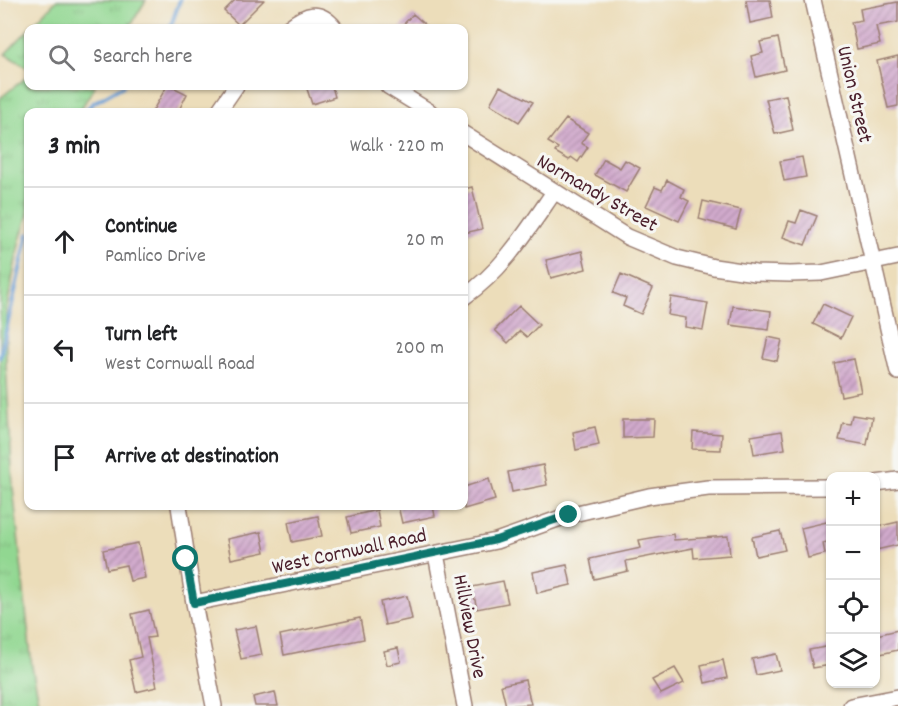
<!DOCTYPE html>
<meta charset="utf-8">
<style>
:root{--surface:#fff;--page:#f2f2f2;--text:#202124;--muted:#757577;--line:#e0e0e0}
body{margin:0;font-family:Dekko,sans-serif;background:var(--page);color:var(--text)}
.controls{position:absolute;right:18px;bottom:18px;display:grid;overflow:hidden;border-radius:12px;box-shadow:0 2px 4px #0004}
.controls button{width:54px;height:54px;display:grid;place-items:center;padding:0;border:0;border-bottom:2px solid var(--line);background:var(--surface);color:var(--text);font:30px sans-serif}
.stop{position:absolute;width:18px;height:18px;margin:-14px;border:4px solid #0f766e;border-radius:50%;background:#fff}
.stop.end{background:#0f766e;border-color:#fff;box-shadow:0 2px 6px #0008}
.list{margin:0;padding:0;list-style:none}
h2{display:flex;justify-content:space-between;align-items:center;height:78px;margin:0;padding:0 24px;font-size:26px}
h2 small{font-size:20px;font-weight:400;color:var(--muted)}
.list li{display:grid;grid-template-columns:39px 1fr auto;gap:18px;align-items:center;box-sizing:border-box;height:108px;padding:0 24px;border-top:2px solid var(--line)}
.list b{display:block;font-size:22px;white-space:nowrap}
.list p{margin:0;font-size:20px;white-space:nowrap;color:var(--muted)}
.list em{font-size:20px;font-style:normal;color:var(--muted)}
.icon{flex:none;width:33px;height:33px;fill:none;stroke:currentColor;stroke-width:2;stroke-linecap:round;stroke-linejoin:round}
.map{position:relative;flex:none;width:898px;height:706px;overflow:hidden}
.search{position:absolute;background:var(--surface);box-shadow:0 2px 4px #0004;left:24px;top:24px;width:444px;height:66px;display:flex;align-items:center;gap:15px;box-sizing:border-box;padding:0 21px;border-radius:12px;color:var(--muted);font-size:22px}
.panel{position:absolute;background:var(--surface);box-shadow:0 2px 4px #0004;left:24px;top:108px;width:444px;height:402px;border-radius:12px}
.map>svg:first-child{display:block}
</style>
<div class="map">
<svg width="898" height="706" viewBox="0 0 898 706">
<defs>
<pattern id="grass-tufts" width="24" height="20" patternUnits="userSpaceOnUse" patternTransform="scale(1.5)"><rect width="24" height="20" fill="#91d791"/><path d="M3 7l-1-3M5 7V3M7 7l1-3M15 17l-1-3M17 17v-4M19 17l1-3" fill="none" stroke="#7fb87d"/></pattern>
<pattern id="building-hatch" width="6" height="6" patternUnits="userSpaceOnUse" patternTransform="scale(1.5)"><rect width="6" height="6" fill="#d2abcd"/><path d="M-1 1l2-2M0 6l6-6M5 7l2-2" fill="none" stroke="#ac8ba7"/></pattern>
</defs>
<rect width="100%" height="100%" fill="#f6f6f2"/>
<filter id="ink" filterUnits="userSpaceOnUse"><feTurbulence type="fractalNoise" baseFrequency=".0167" numOctaves="2"/><feDisplacementMap in="SourceGraphic" scale="12" xChannelSelector="R" yChannelSelector="G"/><feConvolveMatrix kernelMatrix="1 2 1 2 8 2 1 2 1" color-interpolation-filters="sRGB"/></filter>
<filter id="wash" filterUnits="userSpaceOnUse"><feTurbulence type="fractalNoise" baseFrequency=".008" numOctaves="4" result="noise"/><feDisplacementMap in="SourceGraphic" scale="24" xChannelSelector="R" yChannelSelector="G"/><feGaussianBlur stdDeviation="1.35" result="paint"/><feColorMatrix in="noise" values="0 0 0 0 0 0 0 0 0 0 0 0 0 0 0 0 0 1.4 0 .05"/><feComposite in="paint" operator="in"/></filter>
<g filter="url(#wash)">
<rect width="100%" height="100%" fill="#ecddba"/>
<path fill="url(#grass-tufts)" stroke="#6e7b5e" stroke-width="1.5" d="M 57,0 L 146,0 L 129,28 L 30,28 Z
M 28,30 L 28,68 L 5,54 Z
M 28,76 L 28,86 L 95,86 L 79,112 L 28,112 L 28,215 L 19,243 L 6,312 L 6,363 L 13,487 L 32,667 L 40,706 L 0,706 L 0,98 Z"/>
<g fill="none" stroke-linecap="round" stroke-linejoin="round">
<path stroke="#699fd6" stroke-width="4" d="M 170,28 L 180,0
M 84,112 L 93,103 L 123,86
M 0,357 L 28,234"/>
</g>
<g id="blocks">
<path fill="url(#building-hatch)" d="M 235,0 L 264,0 L 239,25 L 224,11 Z
M 746,0 L 770,0 L 773,18 L 750,23 Z
M 898,2 L 898,22 L 876,26 L 880,44 L 857,49 L 851,22 L 862,20 L 860,9 Z
M 413,14 L 429,28 L 400,28 Z
M 778,38 L 785,70 L 756,77 L 751,56 L 763,53 L 760,42 Z
M 898,56 L 898,106 L 888,108 L 877,61 Z
M 167,86 L 171,86 L 187,94 L 178,112 L 152,112 Z
M 306,86 L 332,86 L 335,97 L 312,104 Z
M 500,86 L 533,102 L 519,122 L 490,104 Z
M 786,95 L 793,130 L 775,134 L 766,99 Z
M 566,119 L 588,133 L 581,143 L 588,147 L 578,162 L 571,157 L 569,160 L 555,152 L 558,148 L 548,142 Z
M 802,157 L 806,177 L 784,181 L 780,161 Z
M 604,159 L 620,168 L 625,160 L 640,168 L 626,192 L 595,175 Z
M 667,180 L 684,189 L 681,197 L 689,201 L 679,221 L 646,206 L 655,187 L 662,190 Z
M 472,187 L 482,229 L 464,233 L 464,189 Z
M 703,201 L 741,210 L 736,229 L 699,219 Z
M 801,210 L 817,216 L 805,245 L 783,237 L 789,221 L 796,223 Z
M 582,251 L 586,269 L 551,278 L 546,260 Z
M 621,274 L 653,288 L 641,314 L 623,306 L 626,298 L 613,293 Z
M 671,297 L 708,303 L 703,330 L 685,327 L 686,318 L 668,315 Z
M 823,304 L 851,317 L 841,338 L 813,324 Z
M 519,306 L 539,325 L 527,337 L 520,331 L 508,343 L 495,330 Z
M 733,306 L 771,311 L 769,330 L 730,325 Z
M 768,337 L 782,340 L 777,361 L 763,358 Z
M 854,359 L 861,392 L 841,396 L 834,363 Z
M 853,414 L 872,417 L 867,445 L 839,440 L 843,423 L 851,424 Z
M 623,419 L 654,419 L 653,437 L 623,438 Z
M 595,427 L 599,445 L 576,450 L 573,432 Z
M 782,431 L 785,449 L 754,454 L 751,436 Z
M 693,432 L 722,434 L 721,450 L 692,449 Z
M 543,465 L 547,485 L 512,492 L 508,472 Z
M 489,479 L 495,500 L 464,509 L 464,487 Z
M 398,506 L 433,506 L 435,516 L 402,523 Z
M 377,510 L 380,527 L 351,533 L 347,517 Z
M 318,516 L 322,536 L 292,542 L 288,522 Z
M 831,521 L 831,541 L 823,543 L 825,554 L 808,558 L 801,528 Z
M 898,522 L 898,545 L 876,550 L 876,527 Z
M 780,531 L 785,550 L 756,556 L 752,537 Z
M 261,532 L 265,552 L 231,559 L 227,539 Z
M 673,534 L 674,540 L 728,536 L 730,555 L 694,558 L 693,548 L 626,561 L 628,571 L 594,579 L 590,559 L 641,548 L 639,540 Z
M 138,543 L 145,578 L 130,581 L 126,565 L 107,569 L 103,550 Z
M 567,565 L 571,585 L 537,593 L 533,572 Z
M 503,581 L 508,603 L 477,609 L 472,587 Z
M 407,596 L 412,619 L 385,625 L 380,602 Z
M 149,610 L 155,637 L 147,638 L 157,687 L 136,692 L 129,660 L 141,657 L 132,614 Z
M 360,618 L 364,639 L 284,655 L 280,635 Z
M 256,626 L 262,655 L 241,659 L 234,630 Z
M 898,630 L 898,650 L 876,655 L 876,635 Z
M 831,646 L 831,665 L 813,668 L 809,650 Z
M 398,648 L 401,662 L 387,665 L 384,651 Z
M 776,654 L 780,670 L 756,675 L 752,659 Z
M 723,660 L 727,678 L 705,683 L 701,665 Z
M 675,668 L 684,683 L 661,694 L 652,680 Z
M 525,680 L 531,704 L 506,706 L 501,685 Z
M 275,692 L 278,706 L 255,706 L 253,697 Z"/>
</g>
</g>
<g filter="url(#ink)">
<use href="#blocks" fill-opacity="0" stroke="#9b7e72" stroke-width="1.5"/>
<g fill="none" stroke-linecap="round" stroke-linejoin="round">
<g stroke="#9b7e72" stroke-width="18">
<path id="minor" d="M 813,0 L 898,372
M 288,28 C 306,14 319,8 335,28
M 388,86 L 430,112
M 218,112 L 236,86
M 464,134 L 627,237 L 677,258 L 714,267 L 755,273 L 790,274 L 821,273 L 898,257
M 464,297 C 503,270 527,231 554,192
M 876,483 L 898,480
M 179,506 L 194,603 L 214,706
M 436,554 L 465,706
M 194,603 L 496,541 L 569,515 L 649,496 L 708,488 L 830,487
M 851,706 L 898,697"/>
</g>
<use href="#minor" stroke="#fff" stroke-width="15"/>
</g>
</g>
<g fill="none" stroke-linecap="round" stroke-linejoin="round" filter="url(#ink)">
<path stroke="#0f766e" stroke-width="8" d="M 186,559 L 194,603 L 496,540 L 569,515"/>
</g>
<g text-anchor="middle" stroke-width="6" stroke-linejoin="round" paint-order="stroke">
<g font-size="21" fill="#4a1f2b" stroke="#f6f6f2">
<text transform="translate(856 94) rotate(77)" y="7">Union Street</text>
<text transform="translate(598 192) rotate(30)" y="7">Normandy Street</text>
<text transform="translate(349 550) rotate(-12)" y="7">West Cornwall Road</text>
<text transform="translate(471 626) rotate(79)" y="7">Hillview Drive</text>
</g>
</g>
</svg>
<div class="controls">
<button>+</button>
<button>−</button>
<button><svg class="icon" aria-label="locate" viewBox="0 0 24 24"><circle cx="12" cy="12" r="6"/><path d="M12 2v4M12 18v4M2 12h4M18 12h4"/></svg></button>
<button><svg class="icon" aria-label="layers" viewBox="0 0 24 24"><path d="M12 4l9 5-9 5-9-5zM3 14l9 5 9-5"/></svg></button>
</div>
<div class="stop" style="left:186px;top:559px"></div>
<div class="stop end" style="left:569px;top:515px"></div>
<div class="search"><svg class="icon" aria-label="search" viewBox="0 0 24 24"><circle cx="10" cy="10" r="6"/><path d="M15 15l6 6"/></svg>Search here</div>
<section class="panel">
<h2>3 min<small>Walk · 220 m</small></h2>
<ul class="list">
<li><svg class="icon" aria-label="ahead" viewBox="0 0 24 24"><path d="M12 20V5M6 11l6-6 6 6"/></svg><div><b>Continue</b><p>Pamlico Drive</p></div><em>20 m</em></li>
<li><svg class="icon" aria-label="left" viewBox="0 0 24 24"><path d="M17 20v-9H6M10 6l-5 5 5 5"/></svg><div><b>Turn left</b><p>West Cornwall Road</p></div><em>200 m</em></li>
<li><svg class="icon" aria-label="arrive" viewBox="0 0 24 24"><path d="M6 21V4h12l-3 4 3 4H6"/></svg><div><b>Arrive at destination</b></div></li>
</ul>
</section>
</div>
